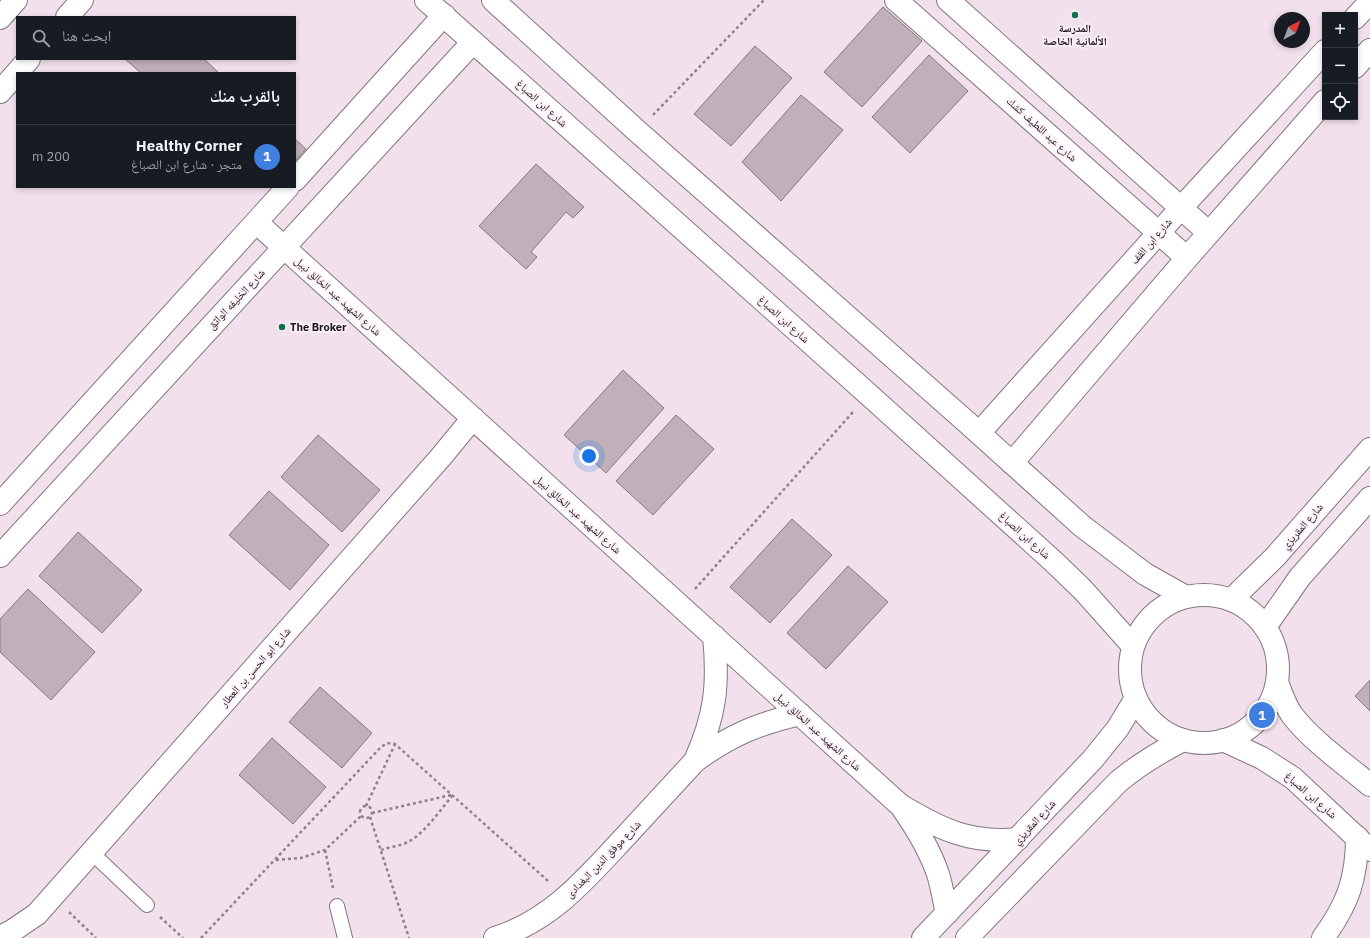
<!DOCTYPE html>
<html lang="ar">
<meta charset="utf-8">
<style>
:root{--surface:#171b24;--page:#20242c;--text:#f1f3f6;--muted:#9ea1a6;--line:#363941;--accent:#2563eb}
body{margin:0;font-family:"IBM Plex Sans","Noto Naskh Arabic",sans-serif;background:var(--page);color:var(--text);direction:rtl}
.controls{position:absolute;right:12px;top:12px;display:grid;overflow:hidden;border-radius:0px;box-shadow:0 2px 6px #0003}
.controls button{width:36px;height:36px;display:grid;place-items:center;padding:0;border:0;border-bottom:1px solid var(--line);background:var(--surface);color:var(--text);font:20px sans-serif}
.compass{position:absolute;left:1274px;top:12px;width:36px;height:36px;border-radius:50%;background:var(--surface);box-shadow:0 2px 6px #0003;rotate:42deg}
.you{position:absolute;left:589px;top:456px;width:14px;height:14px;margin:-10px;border:3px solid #fff;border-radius:50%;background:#1a73e8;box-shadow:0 0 0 6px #1a73e833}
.badge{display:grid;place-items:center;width:26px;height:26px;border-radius:50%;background:var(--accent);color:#fff;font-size:13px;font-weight:700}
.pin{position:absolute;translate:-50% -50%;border:2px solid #fff;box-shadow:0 1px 4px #0006}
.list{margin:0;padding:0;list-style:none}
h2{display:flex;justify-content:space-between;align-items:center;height:52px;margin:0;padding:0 16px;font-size:17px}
h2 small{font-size:13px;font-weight:400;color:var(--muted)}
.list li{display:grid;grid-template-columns:26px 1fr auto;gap:12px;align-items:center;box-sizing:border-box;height:64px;padding:0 16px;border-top:1px solid var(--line)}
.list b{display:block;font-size:15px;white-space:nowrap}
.list p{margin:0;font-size:13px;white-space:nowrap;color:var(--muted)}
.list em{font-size:13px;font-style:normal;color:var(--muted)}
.icon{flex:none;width:22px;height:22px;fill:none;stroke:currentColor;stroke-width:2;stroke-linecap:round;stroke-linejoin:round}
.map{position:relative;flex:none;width:1370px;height:938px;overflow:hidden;direction:ltr}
.search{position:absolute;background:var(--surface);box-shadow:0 2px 6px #0003;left:16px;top:16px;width:280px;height:44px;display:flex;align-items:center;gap:10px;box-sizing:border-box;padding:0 14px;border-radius:0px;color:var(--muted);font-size:15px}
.panel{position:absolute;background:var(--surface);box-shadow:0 2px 6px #0003;left:16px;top:72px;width:280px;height:116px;border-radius:0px;direction:rtl}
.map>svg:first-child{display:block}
</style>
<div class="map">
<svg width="1370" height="938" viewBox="0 0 1370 938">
<rect width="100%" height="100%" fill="#f2e1ec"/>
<path fill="#bfb0ba" stroke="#877882" d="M 883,7 L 922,41 L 862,107 L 824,72 Z
M 755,46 L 792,78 L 731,146 L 694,114 Z
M 929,55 L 968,91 L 910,153 L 872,117 Z
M 125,59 L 204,59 L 219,73 L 141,73 Z
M 801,95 L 843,130 L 781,201 L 742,162 Z
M 295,139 L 306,149 L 295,161 Z
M 536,164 L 584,207 L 573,218 L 566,212 L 531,252 L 537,257 L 526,269 L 479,226 Z
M 623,370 L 664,408 L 606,473 L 564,435 Z
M 676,415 L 714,449 L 653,515 L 616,481 Z
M 318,435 L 380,490 L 342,532 L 281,477 Z
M 269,491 L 329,545 L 290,590 L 229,535 Z
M 792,519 L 832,555 L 770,623 L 730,587 Z
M 78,532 L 142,590 L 102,633 L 39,576 Z
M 848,566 L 888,602 L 826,669 L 787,633 Z
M 28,589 L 95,652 L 51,700 L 0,652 L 0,619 Z
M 1370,680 L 1370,711 L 1355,696 Z
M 320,687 L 372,733 L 342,768 L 289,722 Z
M 272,738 L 326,787 L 293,824 L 239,775 Z"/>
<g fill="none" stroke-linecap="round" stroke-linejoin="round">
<g stroke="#847680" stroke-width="16">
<path id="lane" d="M 91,852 L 147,905
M 337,906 L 345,938"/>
</g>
<g stroke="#847680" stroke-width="24">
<path id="street" d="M 896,0 L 1187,258
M 948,0 L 1209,233
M 1355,18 L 1370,2
M 1355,67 L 1370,50
M 295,180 L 444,15
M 256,222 L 900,805 C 940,829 970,844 1018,839
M 979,433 L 1181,208 L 1325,51
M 1012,463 L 1187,258 L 1325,101
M 0,504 L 288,187
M 0,556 L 473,42
M 1231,600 L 1275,557 L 1370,449
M 1265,627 L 1300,577 L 1370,498
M 695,761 C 715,716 719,686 714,636
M 903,809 C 917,829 930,851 938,874 C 942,887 944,901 947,913
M 0,937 L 12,931 L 37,914 L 440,458 L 473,418
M 495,938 C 550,921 585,880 623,839 C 647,813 671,787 695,761 C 731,735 757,724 800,714
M 1323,938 C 1348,904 1357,878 1357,837"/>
</g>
<g stroke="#847680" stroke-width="24">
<path id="secondary" d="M 426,0 L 868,394 L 1054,562 L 1083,590 L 1133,646
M 493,0 L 637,131 L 970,425 L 1082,526 L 1145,574 L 1186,597
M 67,17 L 82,0
M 0,18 L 16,0
M 0,92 L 29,59
M1130 669a74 74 0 1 1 148 0a74 74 0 1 1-148 0Z
M 1277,682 C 1281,693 1285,705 1292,715 C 1312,741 1345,764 1370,785
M 1223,740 L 1262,758 L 1293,778 L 1370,850
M 923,938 L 1093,759 L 1118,728 L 1136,698
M 967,938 L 1118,782 C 1138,765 1160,752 1183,740"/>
</g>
<path stroke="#8d8289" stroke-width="2.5" stroke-dasharray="3 3" stroke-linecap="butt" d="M 653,115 L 764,0
M 695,589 L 853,412
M 366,806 L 395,744
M360 812a6 6 0 1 1 12 0a6 6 0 1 1-12 0Z
M 372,813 L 451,795
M 370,817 L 409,938
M 325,850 L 333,888
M 381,850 C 389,847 400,846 408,842 C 425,833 440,810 453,795
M 276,860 L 301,858 L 325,850 L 361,816
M 69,912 L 96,938
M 160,917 L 183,938
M 201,938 L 381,747 L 387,743 L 395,744 L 548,881"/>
<use href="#lane" stroke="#fff" stroke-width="14"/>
<use href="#street" stroke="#fff" stroke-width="22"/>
<use href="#secondary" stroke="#fff" stroke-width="22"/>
</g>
<g fill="#117146" stroke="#fdf0f9" stroke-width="1.5">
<circle cx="1075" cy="15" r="4"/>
<circle cx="282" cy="327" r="4"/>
</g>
<g text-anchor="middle" stroke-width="3.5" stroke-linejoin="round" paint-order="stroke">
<g font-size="11" font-weight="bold" fill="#1c171a" stroke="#fdf0f9">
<text x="1075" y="32">المدرسة<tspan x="1075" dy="13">الألمانية الخاصة</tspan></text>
<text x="290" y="331" text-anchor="start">The Broker</text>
</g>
<g font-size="11" fill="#1c171a" stroke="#fdf0f9">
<text transform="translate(542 103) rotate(42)" y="4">شارع ابن الصباغ</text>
<text transform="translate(1042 129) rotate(42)" y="4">شارع عبد اللطيف كشك</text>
<text transform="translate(1151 241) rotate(-49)" y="4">شارع ابن القف</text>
<text transform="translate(338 296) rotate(42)" y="4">شارع الشهيد عبد الخالق نبيل</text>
<text transform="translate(236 299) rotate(-47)" y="4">شارع الخليفه الواثق</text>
<text transform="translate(784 319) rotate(42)" y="4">شارع ابن الصباغ</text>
<text transform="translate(578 514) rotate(42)" y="4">شارع الشهيد عبد الخالق نبيل</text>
<text transform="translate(1302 526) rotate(-49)" y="4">شارع المقريزي</text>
<text transform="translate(1025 535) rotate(42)" y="4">شارع ابن الصباغ</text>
<text transform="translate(255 667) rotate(-49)" y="4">شارع ابو الحسن بن العطار</text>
<text transform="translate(818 731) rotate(42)" y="4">شارع الشهيد عبد الخالق نبيل</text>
<text transform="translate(1311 795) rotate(41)" y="4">شارع ابن الصباغ</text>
<text transform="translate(1034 822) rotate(-47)" y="4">شارع المقريزي</text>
<text transform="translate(603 859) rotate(-46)" y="4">شارع موفق الدين البغدادى</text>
</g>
</g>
</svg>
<div class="controls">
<button>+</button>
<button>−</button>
<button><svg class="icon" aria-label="locate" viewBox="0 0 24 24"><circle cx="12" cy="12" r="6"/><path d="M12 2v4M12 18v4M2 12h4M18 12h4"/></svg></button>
</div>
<svg class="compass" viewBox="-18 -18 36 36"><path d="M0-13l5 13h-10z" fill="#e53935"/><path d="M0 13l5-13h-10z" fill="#9ea1a6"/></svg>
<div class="you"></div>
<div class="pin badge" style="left:1262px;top:715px;background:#3f7fe0">1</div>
<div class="search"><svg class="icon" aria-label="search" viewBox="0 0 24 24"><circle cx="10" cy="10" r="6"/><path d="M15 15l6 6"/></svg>ابحث هنا</div>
<section class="panel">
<h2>بالقرب منك<small></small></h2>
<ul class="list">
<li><span class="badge" style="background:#3f7fe0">1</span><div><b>Healthy Corner</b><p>متجر · شارع ابن الصباغ</p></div><em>200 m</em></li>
</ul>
</section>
</div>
